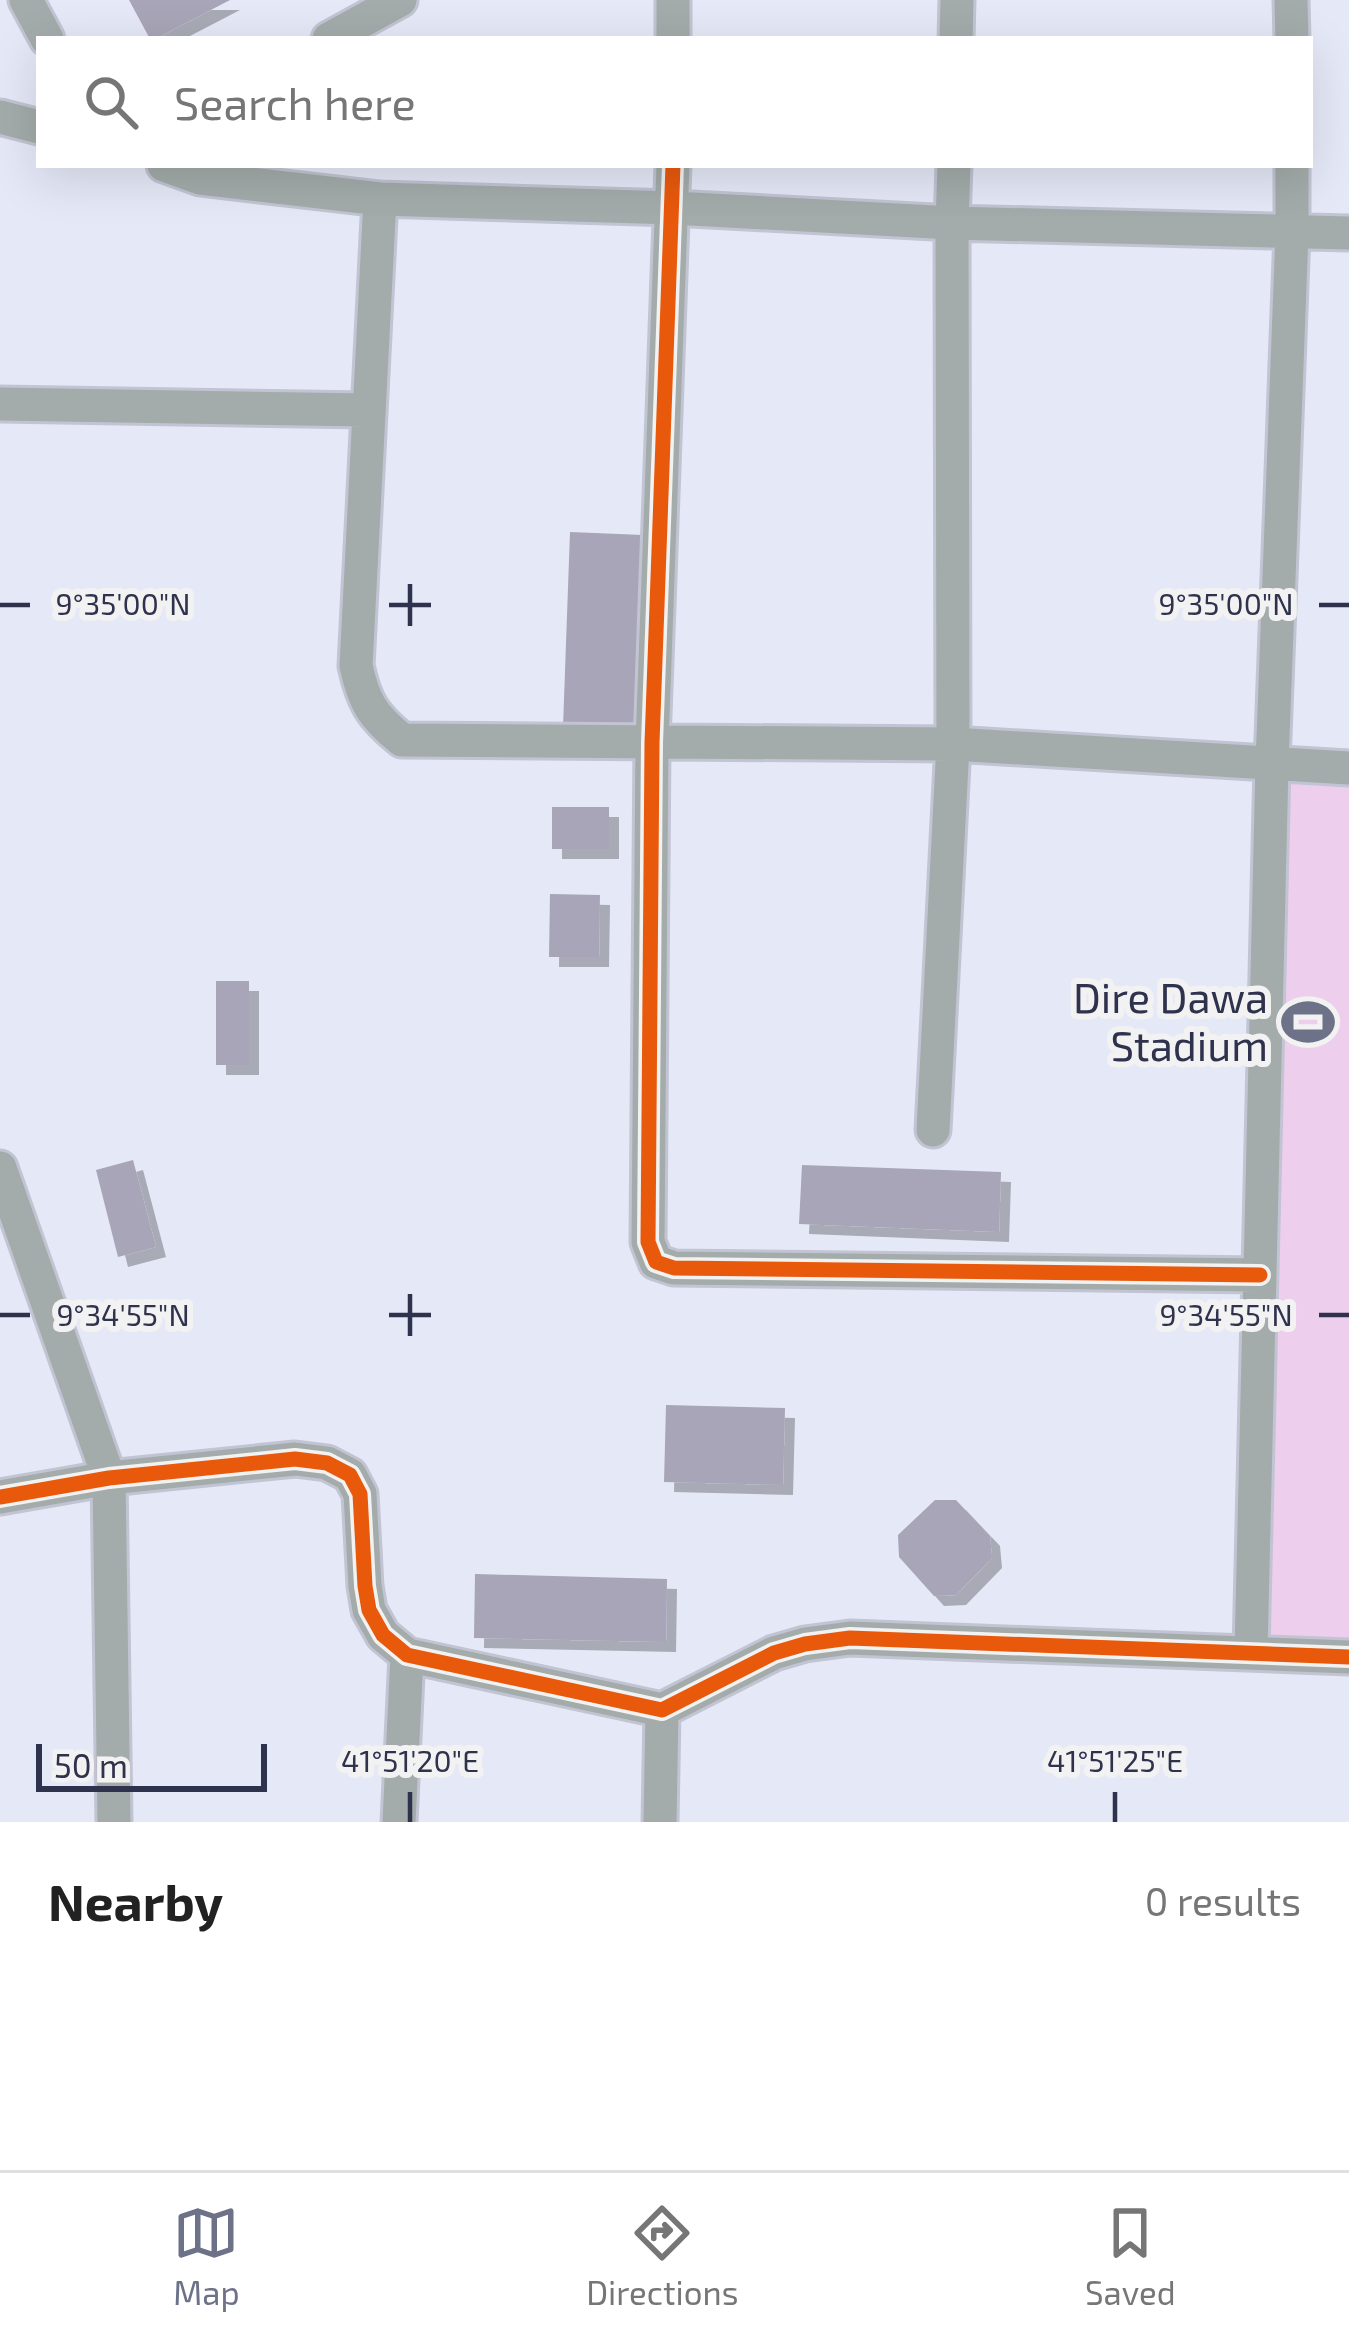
<!DOCTYPE html>
<meta charset="utf-8">
<style>
:root{--surface:#fff;--page:#f2f2f2;--text:#222;--muted:#767676;--line:#e0e0e0;--accent:#6e7288}
body{margin:0;font-family:"Exo 2",sans-serif;background:var(--page);color:var(--text)}
.scale{position:absolute;left:36px;bottom:30px;width:231px;box-sizing:border-box;padding-left:12px;border:6px solid #2e324d;border-top:0;font-size:33px;line-height:42px;white-space:nowrap;color:#2e324d;-webkit-text-stroke:9px #f2f2f2;paint-order:stroke}
.list{margin:0;padding:0;list-style:none}
h2{display:flex;justify-content:space-between;align-items:center;height:156px;margin:0;padding:0 48px;font-size:51px}
h2 small{font-size:39px;font-weight:400;color:var(--muted)}
.icon{flex:none;width:66px;height:66px;fill:none;stroke:currentColor;stroke-width:2;stroke-linecap:round;stroke-linejoin:round}
.map{position:relative;flex:none;width:1349px;height:1822px;overflow:hidden}
.search{position:absolute;background:var(--surface);box-shadow:0 12px 48px #0002;left:36px;right:36px;top:36px;height:132px;display:flex;align-items:center;gap:30px;box-sizing:border-box;padding:0 42px;border-radius:0px;color:var(--muted);font-size:45px}
.sheet{height:348px;background:var(--surface)}
nav{display:flex;justify-content:space-around;align-items:center;box-sizing:border-box;height:168px;border-top:3px solid var(--line);background:var(--surface);font-size:33px;color:var(--muted)}
nav a{display:grid;justify-items:center;gap:6px}
nav .on{color:var(--accent)}
.map>svg:first-child{display:block}
</style>
<div class="map">
<svg width="1349" height="1822" viewBox="0 0 1349 1822">
<defs>
<filter id="shadow"><feDropShadow dx="10" dy="10" stdDeviation="0" flood-color="#0004"/></filter>
</defs>
<rect width="100%" height="100%" fill="#e5e8f7"/>
<path fill="#eeceed" d="M 1272,764 L 1349,768 L 1349,1657 L 1251,1652 Z"/>
<path fill="#a7a5b7" filter="url(#shadow)" d="M 129,0 L 230,0 L 155,39 L 150,39 Z
M 570,532 L 643,535 L 636,729 L 563,727 Z
M 552,807 L 609,807 L 609,849 L 552,849 Z
M 550,894 L 600,895 L 599,957 L 549,957 Z
M 216,981 L 249,981 L 249,1065 L 216,1065 Z
M 133,1160 L 156,1247 L 118,1257 L 96,1170 Z
M 802,1165 L 1001,1172 L 999,1232 L 799,1224 Z
M 666,1405 L 785,1408 L 783,1485 L 664,1482 Z
M 935,1500 L 956,1500 L 990,1536 L 992,1558 L 956,1595 L 934,1596 L 899,1557 L 898,1535 Z
M 475,1574 L 667,1579 L 666,1642 L 474,1638 Z"/>
<g fill="none" stroke-linecap="round" stroke-linejoin="round">
<g stroke="#c2c4d3" stroke-width="39">
<path id="minor" d="M 26,0 L 47,39
M 1291,0 L 1292,39
M 329,39 L 400,0
M 673,39 L 673,0
M 956,39 L 957,0
M 0,117 L 39,127
M 164,165 L 200,178 L 380,199 L 673,208 L 952,223 L 954,165
M 673,165 L 652,743 L 648,1242 L 656,1262 L 674,1268 L 1260,1275
M 380,199 L 356,666 C 364,702 372,716 402,740 L 953,744 L 1349,768
M 0,404 L 368,410
M 933,1130 L 953,744 L 952,223 L 1349,233
M 0,1168 L 109,1478 L 114,1822
M 0,1497 L 109,1478 L 295,1459 L 327,1463 L 350,1475 L 360,1494 L 365,1586 L 369,1610 L 383,1635 L 407,1655 L 662,1710 L 774,1653 L 805,1644 L 850,1638 L 1349,1657
M 1251,1652 L 1272,764 L 1292,232 L 1292,165
M 399,1822 L 407,1655
M 660,1822 L 662,1710"/>
</g>
<use href="#minor" stroke="#a3acaa" stroke-width="33"/>
<g stroke="#f2f2f2" stroke-width="22">
<path id="cycleway" d="M 673,165 L 652,743 L 648,1242 L 656,1262 L 674,1268 L 1260,1275
M 0,1497 L 109,1478 L 295,1459 L 327,1463 L 350,1475 L 360,1494 L 365,1586 L 369,1610 L 383,1635 L 407,1655 L 662,1710 L 774,1653 L 805,1644 L 850,1638 L 1349,1657"/>
</g>
<use href="#cycleway" stroke="#e8590c" stroke-width="15"/>
</g>
<path fill="none" stroke="#2e324d" stroke-width="4.5" d="M 410,584 L 410,626M 0,605 L 30,605M 389,605 L 431,605M 1319,605 L 1349,605M 410,1294 L 410,1336M 0,1315 L 30,1315M 389,1315 L 431,1315M 1319,1315 L 1349,1315M 410,1792 L 410,1822M 1115,1792 L 1115,1822"/>
<defs>
<g id="stadium-bare" transform="scale(4.14)"><path d="M0-5a6.5 5 0 1 0 0 10a6.5 5 0 1 0 0-10ZM-3.5-1.8h7v3.6h-7Z" fill="#6e7288" stroke="#f2f2f2" stroke-width="2.5" paint-order="stroke"/></g>
</defs>
<g fill-rule="evenodd">
<use href="#stadium-bare" x="1308" y="1022"/>
</g>
<g text-anchor="middle" stroke-width="12" stroke-linejoin="round" paint-order="stroke">
<g font-size="42" fill="#2e324d" stroke="#f2f2f2" text-anchor="end">
<text x="1268" y="1013">Dire Dawa<tspan x="1268" dy="48">Stadium</tspan></text>
</g>
</g>
<g font-size="30" text-anchor="middle" fill="#2e324d" stroke="#f2f2f2" stroke-width="12" stroke-linejoin="round" paint-order="stroke">
<text x="123" y="615">9°35'00"N</text>
<text x="1226" y="615">9°35'00"N</text>
<text x="123" y="1326">9°34'55"N</text>
<text x="1226" y="1326">9°34'55"N</text>
<text x="410" y="1772">41°51'20"E</text>
<text x="1115" y="1772">41°51'25"E</text>
</g>
</svg>
<div class="scale">50 m</div>
<div class="search"><svg class="icon" aria-label="search" viewBox="0 0 24 24"><circle cx="10" cy="10" r="6"/><path d="M15 15l6 6"/></svg>Search here</div>
</div>
<section class="sheet">
<h2>Nearby<small>0 results</small></h2>
<ul class="list">
</ul>
</section>
<nav>
<a class="on"><svg class="icon" aria-label="map" viewBox="0 0 24 24"><path d="M3 6l6-2 6 2 6-2v14l-6 2-6-2-6 2zM9 4v14M15 6v14"/></svg>Map</a>
<a><svg class="icon" aria-label="directions" viewBox="0 0 24 24"><path d="M12 3l9 9-9 9-9-9zM9 14v-3h6M13 9l2 2-2 2"/></svg>Directions</a>
<a><svg class="icon" aria-label="saved" viewBox="0 0 24 24"><path d="M7 4h10v16l-5-4-5 4z"/></svg>Saved</a>
</nav>
